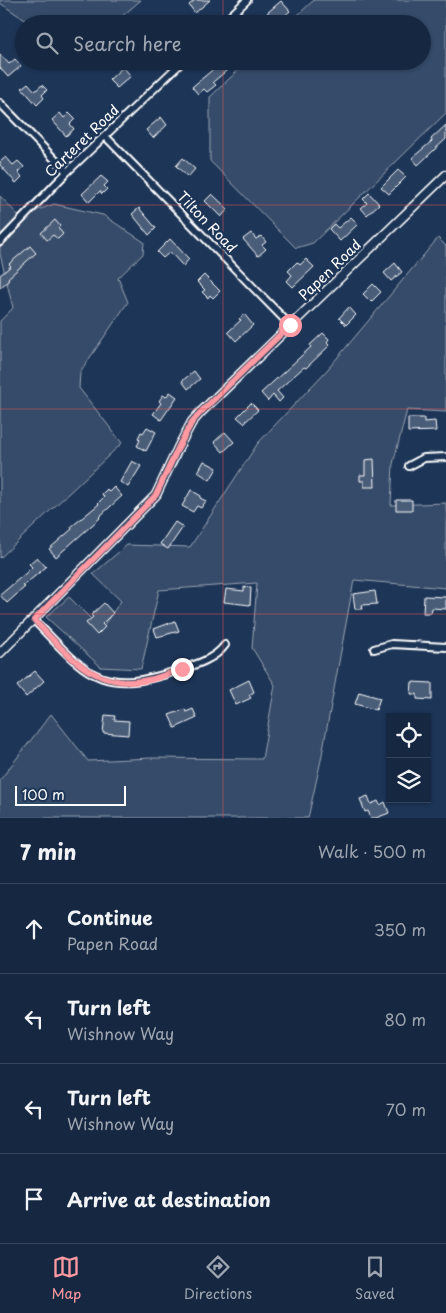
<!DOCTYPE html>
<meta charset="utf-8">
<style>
:root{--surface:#162841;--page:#23344c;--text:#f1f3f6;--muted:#9ea6b1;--line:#35445a;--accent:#ff9aa2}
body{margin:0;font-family:"Playpen Sans",sans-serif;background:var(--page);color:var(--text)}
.controls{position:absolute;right:15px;bottom:15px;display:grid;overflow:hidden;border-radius:0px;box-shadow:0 1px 4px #0004}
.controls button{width:45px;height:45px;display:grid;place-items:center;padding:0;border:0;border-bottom:1px solid var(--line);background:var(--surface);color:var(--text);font:25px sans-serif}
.scale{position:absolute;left:15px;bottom:12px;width:111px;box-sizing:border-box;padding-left:5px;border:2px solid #fff;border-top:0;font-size:14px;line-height:18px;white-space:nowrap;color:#fff;-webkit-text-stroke:4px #1d3557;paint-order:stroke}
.stop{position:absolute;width:15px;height:15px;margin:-11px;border:4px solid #ff9aa2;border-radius:50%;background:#fff}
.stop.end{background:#ff9aa2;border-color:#fff;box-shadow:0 1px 5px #0008}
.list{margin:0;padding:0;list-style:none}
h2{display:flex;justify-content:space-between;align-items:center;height:65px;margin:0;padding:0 20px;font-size:21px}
h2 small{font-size:16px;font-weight:400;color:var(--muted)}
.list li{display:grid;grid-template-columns:32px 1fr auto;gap:15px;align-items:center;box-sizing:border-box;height:90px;padding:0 20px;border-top:1px solid var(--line)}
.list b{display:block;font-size:19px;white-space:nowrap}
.list p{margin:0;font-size:16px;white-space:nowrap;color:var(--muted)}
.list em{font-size:16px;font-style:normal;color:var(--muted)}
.icon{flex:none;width:28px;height:28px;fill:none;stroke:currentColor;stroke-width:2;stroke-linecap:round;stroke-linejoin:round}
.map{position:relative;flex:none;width:446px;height:818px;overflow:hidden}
.search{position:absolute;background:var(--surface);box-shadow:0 1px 4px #0004;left:15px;right:15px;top:15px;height:55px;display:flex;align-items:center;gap:12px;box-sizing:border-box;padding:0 18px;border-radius:28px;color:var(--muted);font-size:19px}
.sheet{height:425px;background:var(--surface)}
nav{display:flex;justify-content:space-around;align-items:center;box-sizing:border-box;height:70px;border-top:1px solid var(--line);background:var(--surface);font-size:14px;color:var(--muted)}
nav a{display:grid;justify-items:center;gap:2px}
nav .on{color:var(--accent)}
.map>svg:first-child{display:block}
</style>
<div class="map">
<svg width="446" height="818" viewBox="0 0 446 818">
<rect width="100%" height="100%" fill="#1d3557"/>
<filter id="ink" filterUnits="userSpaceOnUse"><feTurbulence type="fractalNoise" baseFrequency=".02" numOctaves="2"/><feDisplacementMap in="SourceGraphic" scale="10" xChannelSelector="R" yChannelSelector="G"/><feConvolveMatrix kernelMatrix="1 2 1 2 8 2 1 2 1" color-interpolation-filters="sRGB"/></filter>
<g filter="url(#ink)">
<path fill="#364b69" stroke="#9aa5b4" d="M 0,0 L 141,0 L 113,24 L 31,24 L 0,3 Z
M 314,0 L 446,0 L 446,113 L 313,243 L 296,248 L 210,161 L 210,97 L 248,61 L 422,61 L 422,24 L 288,24 Z
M 0,196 L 20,217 L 54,204 L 103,215 L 144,242 L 143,254 L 118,278 L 128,302 L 80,372 L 79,388 L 122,443 L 0,558 L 0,321 L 13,308 L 0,254 Z
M 438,238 L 446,246 L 446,412 L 407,410 L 393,464 L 391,505 L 446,503 L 446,588 L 354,580 L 321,760 L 308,818 L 0,818 L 0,780 L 51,714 L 88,761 L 151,758 L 262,759 L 275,685 L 252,648 L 257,583 L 159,590 L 141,669 L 101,667 L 46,617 L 69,597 L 101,629 L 121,601 L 93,574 L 127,545 L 190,547 L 258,443 L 327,370 Z"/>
<path fill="#4a5d79" stroke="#fff" d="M 195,0 L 210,0 L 195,13 L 189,5 Z
M 281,1 L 290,11 L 280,20 L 278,17 L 273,21 L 267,13 Z
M 0,54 L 9,64 L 15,59 L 21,66 L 8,77 L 0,68 Z
M 223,61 L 238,61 L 213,82 L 216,85 L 207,92 L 204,89 L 198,94 L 192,87 Z
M 123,67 L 131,76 L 117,88 L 109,80 Z
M 28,83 L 35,91 L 42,85 L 47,90 L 42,95 L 44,98 L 37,105 L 22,88 Z
M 60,113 L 64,118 L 69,113 L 75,119 L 70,124 L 74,129 L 66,136 L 52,120 Z
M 161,117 L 167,125 L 153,138 L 146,130 Z
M 446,125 L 446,139 L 418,165 L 412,158 L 432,141 L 431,139 Z
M 6,157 L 13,165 L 18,161 L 24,167 L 18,172 L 22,177 L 16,183 L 0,165 L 0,162 Z
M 183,158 L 195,169 L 188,177 L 176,166 Z
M 398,170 L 406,177 L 389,194 L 381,187 Z
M 101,176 L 108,182 L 104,186 L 107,189 L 102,194 L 100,191 L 89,202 L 82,194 Z
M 369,193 L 379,204 L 367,215 L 361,208 L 367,203 L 363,199 Z
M 212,194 L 228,209 L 221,217 L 205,201 Z
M 139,208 L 156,228 L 149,235 L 132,214 Z
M 351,217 L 358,224 L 340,241 L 329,229 L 334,224 L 338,228 Z
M 55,220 L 60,226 L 58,228 L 63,234 L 58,239 L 53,235 L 47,240 L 41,233 Z
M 251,233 L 256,239 L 261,236 L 266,242 L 262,245 L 266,249 L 258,256 L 243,239 Z
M 170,239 L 189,259 L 183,266 L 170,252 L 163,258 L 157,252 Z
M 30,246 L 36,253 L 8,278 L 9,280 L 0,288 L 0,275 L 11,266 L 9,264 Z
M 306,259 L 314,267 L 293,287 L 287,281 L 292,275 L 288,271 L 297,262 L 300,265 Z
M 395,263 L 402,272 L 391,281 L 384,273 Z
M 204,275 L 220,291 L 213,298 L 210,295 L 208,298 L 202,292 L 205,290 L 197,282 Z
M 373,284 L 381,292 L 371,302 L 363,294 Z
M 349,307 L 356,315 L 346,325 L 339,318 Z
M 244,314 L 253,325 L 236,341 L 228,332 L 241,320 L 239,319 Z
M 323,333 L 329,339 L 327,342 L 330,345 L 306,368 L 304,367 L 277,391 L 283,398 L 279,402 L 273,395 L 268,401 L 261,393 L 311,347 L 310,345 Z
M 194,371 L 200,379 L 188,389 L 182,381 Z
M 170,392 L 177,397 L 161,420 L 153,414 L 161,403 L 159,401 L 163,395 L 166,397 Z
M 251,403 L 258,410 L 244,423 L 237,417 Z
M 408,418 L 424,418 L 424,422 L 435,421 L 436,431 L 408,432 Z
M 147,427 L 156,432 L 146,451 L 137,446 L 140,440 L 138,438 L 141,432 L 143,433 Z
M 225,432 L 234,442 L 223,452 L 214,442 Z
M 374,459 L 375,487 L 364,487 L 364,481 L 360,481 L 360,475 L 365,475 L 365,460 Z
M 132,461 L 141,466 L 128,487 L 120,482 Z
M 204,461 L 217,468 L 210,480 L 198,472 Z
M 114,487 L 122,496 L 99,517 L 100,518 L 56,557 L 49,549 L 72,529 L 71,527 L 99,504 L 98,503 L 104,497 L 102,494 L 107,489 L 109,492 Z
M 191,490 L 201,496 L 200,498 L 206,501 L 201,508 L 197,506 L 193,512 L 182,506 Z
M 396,500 L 412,500 L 412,510 L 396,510 Z
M 175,522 L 183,527 L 168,549 L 160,544 Z
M 37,557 L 46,567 L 23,586 L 25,587 L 7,603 L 0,595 L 26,573 L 32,567 L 29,564 Z
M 244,587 L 251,588 L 250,605 L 224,602 L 226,589 L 244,591 Z
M 375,591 L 377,604 L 362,605 L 363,609 L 355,609 L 353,594 Z
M 424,596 L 446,597 L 446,609 L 432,608 L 431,613 L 423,613 Z
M 104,603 L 113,613 L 102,624 L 105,627 L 97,635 L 86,623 L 93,617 L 91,615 Z
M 175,621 L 179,631 L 157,637 L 154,629 Z
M 35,671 L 44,681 L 26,697 L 17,686 Z
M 249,680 L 254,692 L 249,695 L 251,698 L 236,705 L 229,690 Z
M 412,682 L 432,683 L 432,700 L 417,699 L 417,694 L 411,694 Z
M 359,692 L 380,698 L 376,710 L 355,704 Z
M 185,709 L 186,712 L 193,709 L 197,718 L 175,728 L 169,715 Z
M 105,715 L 115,716 L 114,720 L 129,721 L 128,735 L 103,733 Z
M 368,796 L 371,804 L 378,801 L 380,805 L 385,802 L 389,813 L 376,818 L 371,818 L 368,811 L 365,812 L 360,799 Z"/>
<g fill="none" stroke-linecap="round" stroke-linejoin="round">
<g stroke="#fff" stroke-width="10">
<path id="minor" d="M 222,24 L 247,0
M 0,103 L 67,172
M 105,136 L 290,325
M 0,242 L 67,172 L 183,61
M 409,466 L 424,458 L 446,457
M 34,620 C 87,674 99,697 179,670 C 195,665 215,659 225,645
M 374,649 L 392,644 L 446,647"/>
</g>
<g stroke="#fff" stroke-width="11">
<path id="tertiary" d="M 0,653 L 156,495 L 179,446 L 192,422 L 200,413 L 446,175"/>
</g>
<use href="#minor" stroke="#1d3557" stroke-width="6"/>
<use href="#tertiary" stroke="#1d3557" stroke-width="8"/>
</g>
</g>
<g fill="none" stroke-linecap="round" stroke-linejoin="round" filter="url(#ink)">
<path stroke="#ff9aa2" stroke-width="6" d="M 182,669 C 173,672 163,676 153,679 C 96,693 69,656 34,620 L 156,495 L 179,446 L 192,422 L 200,413 L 290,325"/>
</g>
<path fill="none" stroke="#de5353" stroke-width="1" stroke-opacity="0.55" d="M 223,0 L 223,24M 223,61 L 223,818M 0,205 L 446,205M 0,409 L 446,409M 0,614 L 446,614"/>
<g text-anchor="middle" stroke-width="5" stroke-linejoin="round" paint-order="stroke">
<g font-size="14" fill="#fff" stroke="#1d3557">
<text transform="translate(82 141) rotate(-44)" y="5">Carteret Road</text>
<text transform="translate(207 222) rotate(46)" y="5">Tilton Road</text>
<text transform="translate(330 270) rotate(-44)" y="5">Papen Road</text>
</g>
</g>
</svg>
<div class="controls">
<button><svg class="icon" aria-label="locate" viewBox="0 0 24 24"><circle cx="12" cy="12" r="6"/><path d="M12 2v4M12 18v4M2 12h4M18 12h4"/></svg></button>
<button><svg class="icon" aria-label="layers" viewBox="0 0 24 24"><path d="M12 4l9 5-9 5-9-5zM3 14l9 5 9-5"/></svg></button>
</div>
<div class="scale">100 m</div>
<div class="stop" style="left:290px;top:325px"></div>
<div class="stop end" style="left:182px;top:669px"></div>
<div class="search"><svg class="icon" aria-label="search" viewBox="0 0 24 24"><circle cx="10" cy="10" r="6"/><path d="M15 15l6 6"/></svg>Search here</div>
</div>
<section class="sheet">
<h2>7 min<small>Walk · 500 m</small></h2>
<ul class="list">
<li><svg class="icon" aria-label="ahead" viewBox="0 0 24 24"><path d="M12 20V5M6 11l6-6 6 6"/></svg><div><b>Continue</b><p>Papen Road</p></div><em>350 m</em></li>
<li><svg class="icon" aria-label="left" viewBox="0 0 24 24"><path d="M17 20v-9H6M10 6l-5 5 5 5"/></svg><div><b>Turn left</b><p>Wishnow Way</p></div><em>80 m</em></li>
<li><svg class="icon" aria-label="left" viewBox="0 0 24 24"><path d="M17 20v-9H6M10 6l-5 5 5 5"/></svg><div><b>Turn left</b><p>Wishnow Way</p></div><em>70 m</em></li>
<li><svg class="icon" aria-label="arrive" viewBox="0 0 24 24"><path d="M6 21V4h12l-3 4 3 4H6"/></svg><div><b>Arrive at destination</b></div></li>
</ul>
</section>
<nav>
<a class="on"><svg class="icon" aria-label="map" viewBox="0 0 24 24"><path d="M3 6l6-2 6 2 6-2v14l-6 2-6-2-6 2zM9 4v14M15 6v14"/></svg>Map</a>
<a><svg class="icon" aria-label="directions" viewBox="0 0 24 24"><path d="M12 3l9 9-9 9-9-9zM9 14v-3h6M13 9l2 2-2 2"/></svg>Directions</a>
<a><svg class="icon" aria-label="saved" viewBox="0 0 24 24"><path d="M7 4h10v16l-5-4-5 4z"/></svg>Saved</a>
</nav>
